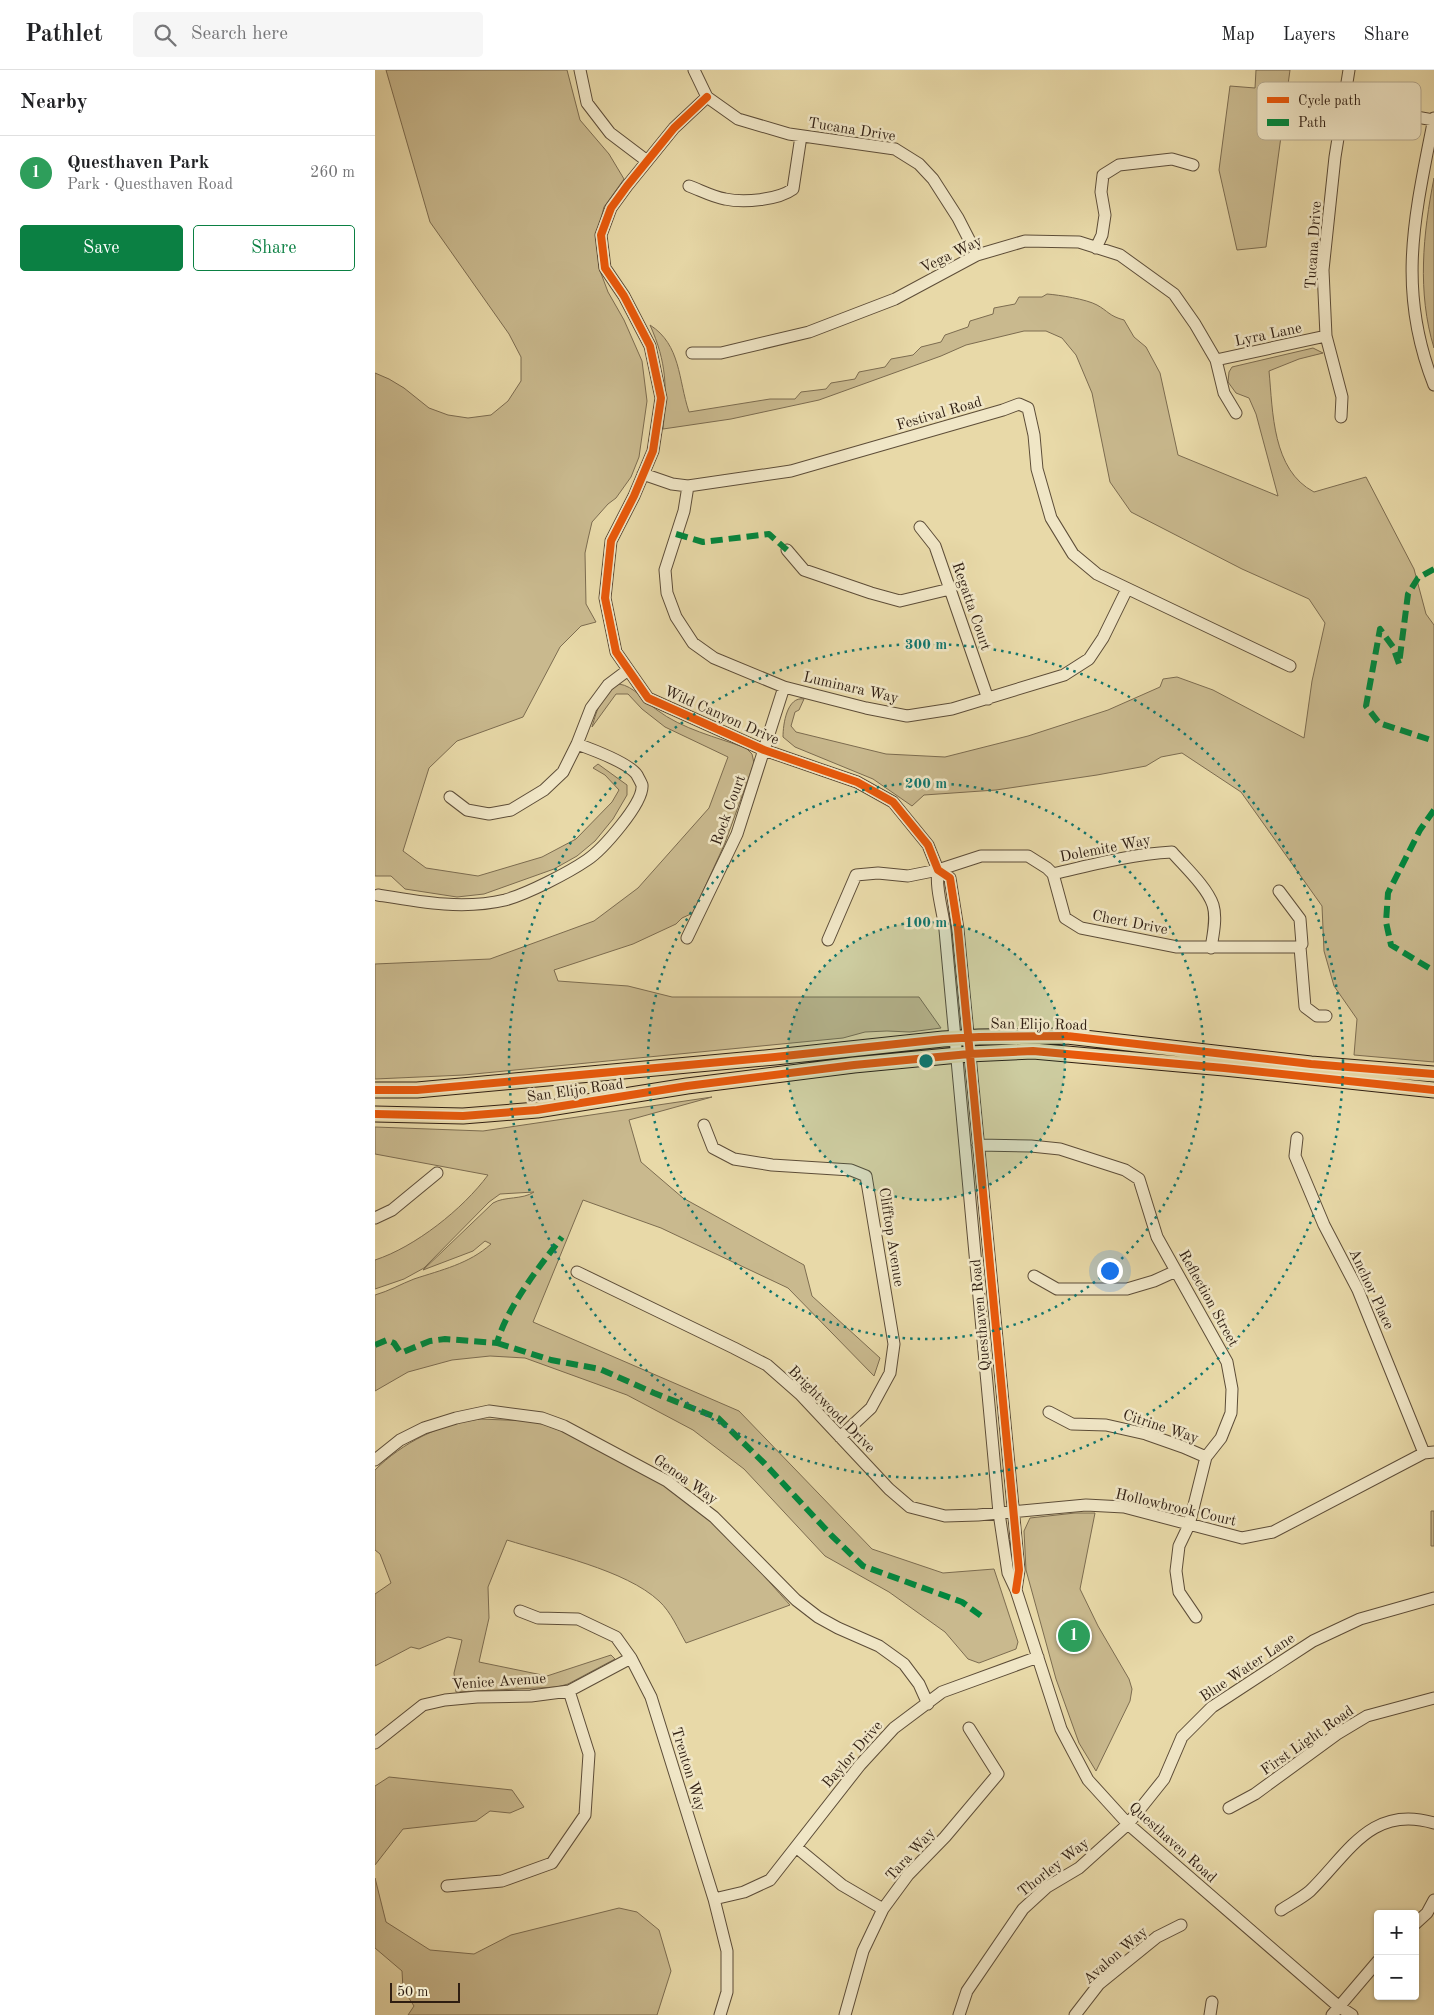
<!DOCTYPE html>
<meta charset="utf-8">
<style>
:root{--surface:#fff;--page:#f6f6f6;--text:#202124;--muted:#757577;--line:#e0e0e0;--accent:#0b8043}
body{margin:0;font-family:"Old Standard TT",serif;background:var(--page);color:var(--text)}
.controls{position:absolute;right:15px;bottom:15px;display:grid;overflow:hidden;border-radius:5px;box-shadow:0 1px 4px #0004}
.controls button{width:45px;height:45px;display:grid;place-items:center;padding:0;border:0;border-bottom:1px solid var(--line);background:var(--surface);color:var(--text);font:25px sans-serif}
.scale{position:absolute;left:15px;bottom:12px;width:70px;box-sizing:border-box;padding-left:5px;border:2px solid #2f1e12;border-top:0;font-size:14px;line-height:18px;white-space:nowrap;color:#2f1e12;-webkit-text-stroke:4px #f0e6c6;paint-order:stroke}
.you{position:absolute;left:734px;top:1200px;width:18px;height:18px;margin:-12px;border:4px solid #fff;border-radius:50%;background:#1a73e8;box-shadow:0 0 0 8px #1a73e833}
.badge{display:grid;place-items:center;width:32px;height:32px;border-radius:50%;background:var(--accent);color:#fff;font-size:16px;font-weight:700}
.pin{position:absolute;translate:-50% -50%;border:2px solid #fff;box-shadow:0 1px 5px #0006}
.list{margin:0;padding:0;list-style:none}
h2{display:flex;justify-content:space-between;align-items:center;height:65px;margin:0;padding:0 20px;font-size:21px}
h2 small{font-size:16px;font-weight:400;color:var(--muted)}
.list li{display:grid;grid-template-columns:32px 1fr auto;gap:15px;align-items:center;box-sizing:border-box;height:75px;padding:0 20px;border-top:1px solid var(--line)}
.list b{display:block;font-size:19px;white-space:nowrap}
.list p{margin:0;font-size:16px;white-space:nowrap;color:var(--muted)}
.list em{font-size:16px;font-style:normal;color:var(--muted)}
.actions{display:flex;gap:10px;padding:15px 20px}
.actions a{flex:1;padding:11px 0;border:1px solid var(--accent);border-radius:5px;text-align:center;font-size:18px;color:var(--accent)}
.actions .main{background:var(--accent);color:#fff}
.icon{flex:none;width:28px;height:28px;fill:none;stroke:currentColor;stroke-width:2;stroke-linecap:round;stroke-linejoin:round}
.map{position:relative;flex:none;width:1059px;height:1945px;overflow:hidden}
header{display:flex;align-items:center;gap:30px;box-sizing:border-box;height:70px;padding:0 25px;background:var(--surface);border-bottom:1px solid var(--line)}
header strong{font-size:24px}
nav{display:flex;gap:28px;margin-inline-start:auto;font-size:18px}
.search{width:350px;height:45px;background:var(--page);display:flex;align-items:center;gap:12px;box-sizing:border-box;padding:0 18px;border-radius:5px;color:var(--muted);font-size:19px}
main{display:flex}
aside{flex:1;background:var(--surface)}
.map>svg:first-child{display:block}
</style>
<header>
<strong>Pathlet</strong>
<div class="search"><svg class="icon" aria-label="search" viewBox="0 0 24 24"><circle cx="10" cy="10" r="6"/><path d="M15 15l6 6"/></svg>Search here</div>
<nav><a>Map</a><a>Layers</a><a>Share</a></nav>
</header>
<main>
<aside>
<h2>Nearby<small></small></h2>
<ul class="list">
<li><span class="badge" style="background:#2e9e5b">1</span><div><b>Questhaven Park</b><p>Park · Questhaven Road</p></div><em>260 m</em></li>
</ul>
<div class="actions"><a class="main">Save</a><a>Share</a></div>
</aside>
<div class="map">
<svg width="1059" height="1945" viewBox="0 0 1059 1945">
<rect width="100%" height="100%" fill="#e8d9a8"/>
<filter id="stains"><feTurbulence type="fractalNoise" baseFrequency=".004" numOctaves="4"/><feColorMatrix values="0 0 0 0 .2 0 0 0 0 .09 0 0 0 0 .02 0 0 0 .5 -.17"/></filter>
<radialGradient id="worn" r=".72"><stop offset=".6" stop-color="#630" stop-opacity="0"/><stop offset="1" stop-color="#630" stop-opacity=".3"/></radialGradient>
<path fill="#c9b98e" stroke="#7c6c50" d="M 11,0 L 192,0 L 205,50 L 234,84 L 249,109 L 229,137 L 221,167 L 224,198 L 233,222 L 249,250 L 267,291 L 272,331 L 264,387 L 256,407 L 241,428 L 233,434 L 217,452 L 213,469 L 210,483 L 211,534 L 221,552 L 206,556 L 185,577 L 148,647 L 82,671 L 54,698 L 28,781 L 51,798 L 103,806 L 167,787 L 201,769 L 237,732 L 244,720 L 230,705 L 218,698 L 223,694 L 252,715 L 252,725 L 238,749 L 220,771 L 202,786 L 179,799 L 109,824 L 82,827 L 30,819 L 16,806 L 0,806 L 0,303 L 14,309 L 29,318 L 54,338 L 73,345 L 93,348 L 116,345 L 133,331 L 146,311 L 146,287 L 134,264 L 55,152 Z
M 881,0 L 915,0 L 891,177 L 862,180 L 844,100 L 855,16 L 880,18 Z
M 1059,108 L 1059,278 C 1042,222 1048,164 1059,108 Z
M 672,224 C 684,225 711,229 722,235 C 733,241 734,246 749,250 L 759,267 L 771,277 L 785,303 L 803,385 L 903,426 L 881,344 L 874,328 L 861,323 L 853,312 L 854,302 L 857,297 L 938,278 L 948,283 L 924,289 L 894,301 C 898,342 897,400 939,422 L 991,407 L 1039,499 L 1051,544 L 1059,555 L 1059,992 L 979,985 L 982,949 L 959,916 L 949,881 L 947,836 L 866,722 L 807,683 L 786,687 L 771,696 L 722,705 L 621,720 L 549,725 L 537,736 L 498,709 L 420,677 L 408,667 C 408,654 412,626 429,629 L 424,640 L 420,642 L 416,656 L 421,662 L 511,684 L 570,687 L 653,666 L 733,640 L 785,617 L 788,609 L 802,607 L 838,620 L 929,668 L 937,611 L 950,553 L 934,529 L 867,499 L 756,442 L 735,412 L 717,323 L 701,285 L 687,268 L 671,261 L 649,261 L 591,275 L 566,286 L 444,330 L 356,349 L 288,359 C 292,318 292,293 275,255 C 306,275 303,309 314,342 L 395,329 L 420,329 L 426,322 L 451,319 L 456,313 L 480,309 L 484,302 L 510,297 L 516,289 L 538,285 L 546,277 L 566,272 L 570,265 L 593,257 L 595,251 L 618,244 L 619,238 L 640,234 L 644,227 L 667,227 Z
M 244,614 C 259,616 269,631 282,640 C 307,659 341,667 371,678 L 377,684 L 379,693 L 350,773 L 318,843 L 307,848 L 301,854 L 258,874 L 179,900 L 183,911 L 253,916 L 297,927 L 544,927 L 566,958 L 535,962 L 512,961 L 490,962 L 468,968 L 89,1005 L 0,1009 L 0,894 L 115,889 L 219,851 L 263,818 L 334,738 L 353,687 L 290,657 L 267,639 L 253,624 L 241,624 L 217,657 C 222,639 227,623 244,614 Z
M 337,1027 L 254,1050 L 266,1092 L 308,1128 L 429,1195 L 437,1226 L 505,1288 L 499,1306 L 413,1218 L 286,1158 L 208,1130 L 158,1252 L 364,1341 L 497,1479 L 568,1503 L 619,1499 L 643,1572 L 641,1579 L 604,1593 L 593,1589 L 570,1562 L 514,1522 L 450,1486 L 369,1399 L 318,1360 L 252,1325 L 150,1288 L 115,1286 L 77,1290 L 33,1302 L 0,1321 L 0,1225 C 14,1221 26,1214 39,1209 C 66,1200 94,1194 116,1174 L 110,1171 L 98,1181 L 48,1200 L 118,1133 C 130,1126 147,1130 159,1122 L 125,1124 L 114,1132 L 49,1198 L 29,1209 L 0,1219 L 0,1190 C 40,1177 88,1139 113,1105 L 0,1084 L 0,1057 L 108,1061 Z
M 105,1349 L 155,1351 L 171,1355 C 224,1375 283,1407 327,1444 C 359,1471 387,1504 415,1535 L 311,1573 C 303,1559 296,1542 284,1531 C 251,1500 176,1484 132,1470 L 113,1517 L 114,1548 L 104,1592 L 172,1606 L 236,1585 L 240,1589 L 193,1614 L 182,1617 L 81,1622 L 79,1603 L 87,1570 L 73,1567 L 44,1579 L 36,1577 L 0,1596 L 0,1524 L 16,1513 L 5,1484 L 0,1480 L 0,1400 C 27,1373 66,1353 105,1349 Z
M 1056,1441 L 1059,1441 L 1059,1476 L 1056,1476 Z
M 700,1443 L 720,1443 L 705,1519 L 723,1556 L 754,1609 L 757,1619 L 755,1631 L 721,1701 L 704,1673 L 681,1609 L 651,1500 L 649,1461 L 655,1448 Z
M 14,1707 L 137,1720 L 149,1737 L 135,1743 L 115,1741 L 101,1751 L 28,1759 L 0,1795 L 0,1716 Z
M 0,1808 L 11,1852 L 55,1880 L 99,1884 L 136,1865 L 244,1838 L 262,1842 L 284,1860 L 296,1901 L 282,1945 L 33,1945 L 39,1936 L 28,1919 L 27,1901 L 0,1878 Z"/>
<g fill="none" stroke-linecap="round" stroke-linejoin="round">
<g stroke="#5d4d38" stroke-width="13">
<path id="minor" d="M 205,0 L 212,33 L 235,63 L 272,91
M 319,0 L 332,27 L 363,49 L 414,64 L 520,79 L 544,94 L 558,109 L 583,148 L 602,185
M 332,27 L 299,58 L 252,116 L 236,138 L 226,165 L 230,198 L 249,226 L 275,276 L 286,328 L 278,381 L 259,426 L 236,471 L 230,528 L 241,582 L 273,628 L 389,680 L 482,712 L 518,732 L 553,775 L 563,800 L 575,808 L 583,859 L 644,1500 L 641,1520
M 968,34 L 1059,50
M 1059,48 C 1040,145 1021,219 1059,315
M 314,116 C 325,120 338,127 350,129 C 369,133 403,130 418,119 L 426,66
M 721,178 L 727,165 L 730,145 L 726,122 L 728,105 L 744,95 L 797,89 L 818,95
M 317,283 L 346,283 L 434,262 L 520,229 L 602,185 L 650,171 L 704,172 L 745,185 L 799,224 L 820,254 L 841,290 L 849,323 L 861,343
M 841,290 L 951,266
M 966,347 L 967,327 L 951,266 L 948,200 L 960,87 L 974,0
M 268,404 L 297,414 L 313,416 L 416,401 L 628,340 L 644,334 L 653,338 L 659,365 L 662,399 L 676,448 L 698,484 L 722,504 L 915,596
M 313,416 L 309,441 L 290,500 L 292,523 L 301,547 L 318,573 L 339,588 L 409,617 L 491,638 L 532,646 L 577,639 L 689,605 L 714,589 L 728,568 L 752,519
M 545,457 L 560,476 L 613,629
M 412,480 L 429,500 L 496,523 L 525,531 L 575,519
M 75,727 L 92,740 L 114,744 L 136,740 L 169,720 L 188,702 L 202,674 L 216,638 L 233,615 L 253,600
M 563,800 C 560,818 568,841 570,860 L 624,1443 L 633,1503 L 641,1520 L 686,1659 L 713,1710 L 753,1754 L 963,1936 L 977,1945
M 678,804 C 716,795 757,784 797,782 C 809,796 832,817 838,835 C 842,848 838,865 836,878
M 904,821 L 925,849 L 927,874 L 925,877 L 930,937 L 942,946 L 951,946
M 3,825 C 45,832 88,840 130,830 C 152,824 193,803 212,790 C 227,780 269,733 267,715 C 266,712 263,707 262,705 C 254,693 216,679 202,674
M 312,868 L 362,764 L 409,617
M 453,870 L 481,805 L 503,803 L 533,806 L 563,800 L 606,786 L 653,786 L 672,798 L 678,804 L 690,848 L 706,858 L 802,877 L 925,877
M 329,1055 L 338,1078 L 359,1089 L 397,1095 L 476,1100 L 491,1106 L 519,1274 L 515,1303 L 496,1338 L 465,1367
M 922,1068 L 920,1086 L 949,1155 L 983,1220 L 1049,1383
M 603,1075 L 656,1076 L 685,1079 L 750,1100 L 764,1109 L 782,1167 L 852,1292 L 857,1319 L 856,1343 L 846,1368 L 831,1387 L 814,1455 L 804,1476 L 801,1501 L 804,1522 L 821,1547
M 0,1148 L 17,1140 L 62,1103
M 202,1202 L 359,1278 L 392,1295 L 425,1324 L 514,1419 L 535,1437 L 570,1446 L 603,1445 L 711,1435 L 749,1437 L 867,1468 L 898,1462 L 1049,1383 L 1059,1382
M 659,1206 L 682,1219 L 752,1219 L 779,1211 L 801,1201
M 674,1342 L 697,1354 L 731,1355 L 771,1364 L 808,1377 L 831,1387
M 0,1390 L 25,1370 L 49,1358 L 81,1348 L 114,1341 L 167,1348 L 189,1356 L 292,1411 L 339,1447 L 421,1530 L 443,1547 L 463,1558 L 504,1576 L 529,1594 L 544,1614 L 553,1634
M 145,1541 L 163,1548 L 203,1549 L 241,1567 L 256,1588 L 276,1627 L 339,1829 L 352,1881 L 352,1922 L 345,1945
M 0,1673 L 48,1635 L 70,1630 L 102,1627 L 156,1626 L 194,1621 L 256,1588
M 854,1738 L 880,1724 L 962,1664 L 992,1646 L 1059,1628
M 421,1777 L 467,1815 L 508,1839
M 72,1816 L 127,1811 L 177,1793 L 210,1745 L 214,1684 L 194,1621
M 339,1829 L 369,1822 L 395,1810 L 485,1695 L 519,1658 L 567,1622 L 663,1587
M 906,1840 C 915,1834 927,1828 935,1821 C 973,1784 996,1734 1059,1753
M 1040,1854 L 1052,1843 L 1059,1830
M 470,1945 L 488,1881 L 508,1839 L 533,1805 L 570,1767 L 623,1704 L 594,1658
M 584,1945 L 592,1921 L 648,1839 L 672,1817 L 704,1798 L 753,1754 L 789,1709 L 807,1667 L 837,1637 L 938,1571 L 985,1549 L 1059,1528
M 700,1945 L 724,1914 L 782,1867 L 806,1855
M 835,1945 L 837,1932
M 957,1945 L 1003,1891"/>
</g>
<g stroke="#2f1e12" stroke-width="17">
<path id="major" d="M 0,1020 L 42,1020 L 400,987 L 568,969 L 604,967 L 692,966 L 936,994 L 1059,1004
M 0,1044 L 88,1046 L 162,1040 L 312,1016 L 479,995 L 594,984 L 658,981 L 849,998 L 1059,1020"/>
</g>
<use href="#minor" stroke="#f0e6c6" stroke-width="11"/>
<use href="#major" stroke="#e8d9a8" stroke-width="15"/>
<path stroke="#00873e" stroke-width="6" stroke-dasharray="12 6" stroke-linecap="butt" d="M 301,464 L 328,472 L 394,464 L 412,480
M 1059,499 L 1043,508 L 1033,524 L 1024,594 L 1018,577 L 1005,559 L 991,636 L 1004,653 L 1059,671
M 1059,740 L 1045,760 L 1013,823 L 1011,852 L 1016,875 L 1059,901
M 122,1273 L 176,1290 L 225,1299 L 279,1323 L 343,1348 L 390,1394 L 457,1466 L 488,1496 L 587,1532 L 609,1548
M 0,1275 L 12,1270 L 19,1273 L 25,1282 L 28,1282 L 55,1271 L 70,1269 L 122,1273 C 132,1237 164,1197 187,1167"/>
<g stroke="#f0e6c6" stroke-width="11">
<path id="cycleway" d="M 332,27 L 299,58 L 252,116 L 236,138 L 226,165 L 230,198 L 249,226 L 275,276 L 286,328 L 278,381 L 259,426 L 236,471 L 230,528 L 241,582 L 273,628 L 389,680 L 482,712 L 518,732 L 553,775 L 563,800 L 575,808 L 583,859 L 644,1500 L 641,1520
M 0,1020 L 42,1020 L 400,987 L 568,969 L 604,967 L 692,966 L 936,994 L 1059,1004
M 0,1044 L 88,1046 L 162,1040 L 312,1016 L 479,995 L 594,984 L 658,981 L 849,998 L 1059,1020"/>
</g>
<use href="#cycleway" stroke="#e8590c" stroke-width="8"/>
</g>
<circle cx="551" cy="991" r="139" fill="#0f766e" fill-opacity=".12"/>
<g fill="none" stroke="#0f766e" stroke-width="2.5" stroke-dasharray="2.5 5">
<circle cx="551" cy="991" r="139"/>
<circle cx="551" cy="991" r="278"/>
<circle cx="551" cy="991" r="417"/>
</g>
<g text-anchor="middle" stroke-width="5" stroke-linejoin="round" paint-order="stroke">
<g font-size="15" fill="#2f1e12" stroke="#f0e6c6">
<text transform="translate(477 59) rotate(9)" y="5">Tucana Drive</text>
<text transform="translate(938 175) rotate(-86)" y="5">Tucana Drive</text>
<text transform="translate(576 184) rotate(-26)" y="5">Vega Way</text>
<text transform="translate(893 264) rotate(-12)" y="5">Lyra Lane</text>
<text transform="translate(564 343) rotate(-16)" y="5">Festival Road</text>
<text transform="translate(597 536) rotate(71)" y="5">Regatta Court</text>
<text transform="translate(476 617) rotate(13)" y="5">Luminara Way</text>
<text transform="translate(347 645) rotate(24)" y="5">Wild Canyon Drive</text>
<text transform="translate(353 740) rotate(-70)" y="5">Rock Court</text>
<text transform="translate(730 778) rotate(-11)" y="5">Dolemite Way</text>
<text transform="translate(755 852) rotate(11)" y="5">Chert Drive</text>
<text transform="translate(664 954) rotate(1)" y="5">San Elijo Road</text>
<text transform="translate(200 1020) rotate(-8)" y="5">San Elijo Road</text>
<text transform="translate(517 1167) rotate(81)" y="5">Clifftop Avenue</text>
<text transform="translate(997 1219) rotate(65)" y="5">Anchor Place</text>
<text transform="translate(834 1228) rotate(61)" y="5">Reflection Street</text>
<text transform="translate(605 1245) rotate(-95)" y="5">Questhaven Road</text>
<text transform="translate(457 1339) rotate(45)" y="5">Brightwood Drive</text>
<text transform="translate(786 1356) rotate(18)" y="5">Citrine Way</text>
<text transform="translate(311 1409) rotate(35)" y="5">Genoa Way</text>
<text transform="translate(801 1437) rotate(13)" y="5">Hollowbrook Court</text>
<text transform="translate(872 1597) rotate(-34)" y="5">Blue Water Lane</text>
<text transform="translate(124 1611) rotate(-4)" y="5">Venice Avenue</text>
<text transform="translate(932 1670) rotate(-35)" y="5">First Light Road</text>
<text transform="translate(477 1684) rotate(-49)" y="5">Baylor Drive</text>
<text transform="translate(314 1699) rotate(73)" y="5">Trenton Way</text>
<text transform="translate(798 1772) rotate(42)" y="5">Questhaven Road</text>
<text transform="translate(535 1784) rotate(-48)" y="5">Tara Way</text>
<text transform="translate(678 1797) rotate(-38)" y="5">Thorley Way</text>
<text transform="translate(740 1885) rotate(-41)" y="5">Avalon Way</text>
</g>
</g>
<rect x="882" y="12" width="164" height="58" rx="8" fill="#f0e6c6" stroke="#b6aa90" stroke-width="1"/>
<rect x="892" y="27" width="22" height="6" fill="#e8590c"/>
<rect x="892" y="49" width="22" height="7" fill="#00873e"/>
<g font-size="14" fill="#2f1e12">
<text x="923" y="35">Cycle path</text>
<text x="923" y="57">Path</text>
</g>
<circle cx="551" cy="991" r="8" fill="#0f766e" stroke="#f0e6c6" stroke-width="2.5"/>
<g font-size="15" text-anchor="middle" font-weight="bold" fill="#0f766e" stroke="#f0e6c6" stroke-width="5" stroke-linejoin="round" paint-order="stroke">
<text x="551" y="579">300 m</text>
<text x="551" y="718">200 m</text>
<text x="551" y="857">100 m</text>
</g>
<rect width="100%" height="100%" filter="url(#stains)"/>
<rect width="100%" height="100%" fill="url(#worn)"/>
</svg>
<div class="controls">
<button>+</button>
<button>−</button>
</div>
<div class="scale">50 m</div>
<div class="you"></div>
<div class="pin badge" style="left:699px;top:1566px;background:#2e9e5b">1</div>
</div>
</main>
